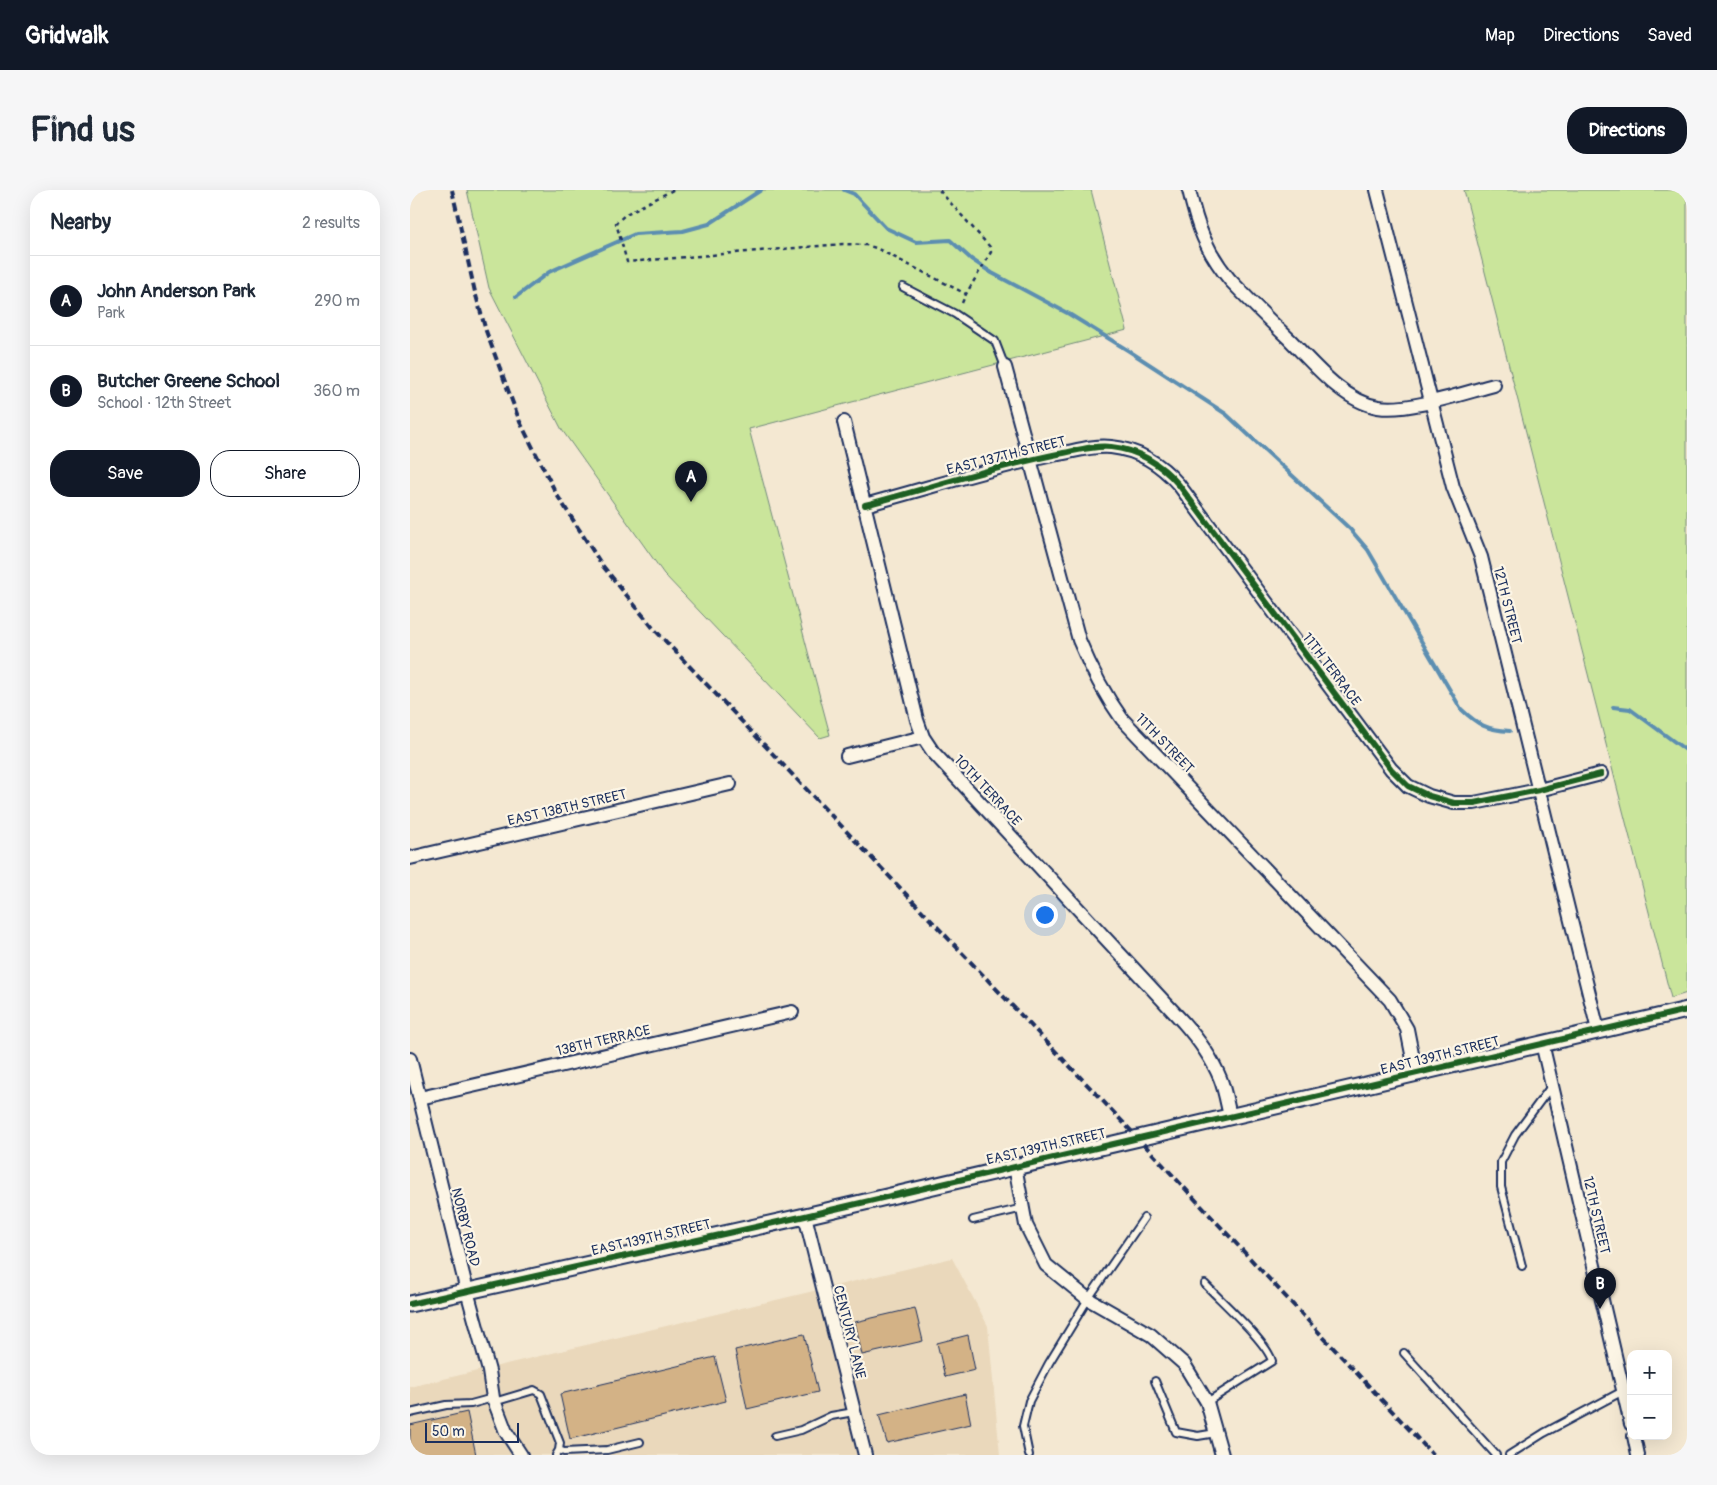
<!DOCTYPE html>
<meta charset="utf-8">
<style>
:root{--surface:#fff;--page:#f6f6f7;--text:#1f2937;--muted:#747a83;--line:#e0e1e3;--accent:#111827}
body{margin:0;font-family:Pangolin,sans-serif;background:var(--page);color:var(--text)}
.controls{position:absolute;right:15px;bottom:15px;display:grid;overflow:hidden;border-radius:10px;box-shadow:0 5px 20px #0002}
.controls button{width:45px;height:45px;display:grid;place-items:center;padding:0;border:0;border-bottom:1px solid var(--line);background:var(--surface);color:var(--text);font:25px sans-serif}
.scale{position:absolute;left:15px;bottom:12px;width:94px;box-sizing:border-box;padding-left:5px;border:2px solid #1b2f5e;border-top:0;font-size:14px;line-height:18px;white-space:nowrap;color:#1b2f5e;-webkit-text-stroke:4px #fcf5e5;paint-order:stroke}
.you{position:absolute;left:634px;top:724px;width:18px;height:18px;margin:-12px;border:4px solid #fff;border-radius:50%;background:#1a73e8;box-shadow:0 0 0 8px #1a73e833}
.badge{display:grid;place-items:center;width:32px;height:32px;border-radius:50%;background:var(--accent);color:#fff;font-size:16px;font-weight:700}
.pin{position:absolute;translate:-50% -41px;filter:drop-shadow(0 1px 2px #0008)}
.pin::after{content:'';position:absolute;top:26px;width:18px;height:15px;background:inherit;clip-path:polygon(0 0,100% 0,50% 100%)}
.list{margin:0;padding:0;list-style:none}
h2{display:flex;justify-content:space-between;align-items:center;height:65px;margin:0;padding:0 20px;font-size:21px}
h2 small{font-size:16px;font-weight:400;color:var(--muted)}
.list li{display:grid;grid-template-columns:32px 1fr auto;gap:15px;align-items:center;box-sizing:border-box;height:90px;padding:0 20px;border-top:1px solid var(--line)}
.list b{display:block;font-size:19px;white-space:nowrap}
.list p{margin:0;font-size:16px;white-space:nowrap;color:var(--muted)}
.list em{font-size:16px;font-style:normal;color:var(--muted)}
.actions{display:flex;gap:10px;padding:15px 20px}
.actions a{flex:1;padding:11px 0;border:1px solid var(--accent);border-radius:20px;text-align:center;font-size:18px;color:var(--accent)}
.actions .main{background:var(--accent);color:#fff}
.map{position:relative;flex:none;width:1277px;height:1265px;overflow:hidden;border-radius:20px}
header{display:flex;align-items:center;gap:30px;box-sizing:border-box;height:70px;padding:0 25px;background:var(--accent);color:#fff}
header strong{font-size:24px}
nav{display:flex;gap:28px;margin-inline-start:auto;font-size:18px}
.intro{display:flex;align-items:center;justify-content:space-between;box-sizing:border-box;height:120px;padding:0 30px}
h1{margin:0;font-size:35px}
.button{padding:12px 22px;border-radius:20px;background:var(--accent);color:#fff;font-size:18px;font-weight:700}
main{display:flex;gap:30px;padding:0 30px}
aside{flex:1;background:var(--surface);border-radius:20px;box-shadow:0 5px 20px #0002}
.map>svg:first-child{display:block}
</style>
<header>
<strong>Gridwalk</strong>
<nav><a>Map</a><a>Directions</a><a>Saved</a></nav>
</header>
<div class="intro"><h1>Find us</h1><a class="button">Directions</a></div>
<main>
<aside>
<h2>Nearby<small>2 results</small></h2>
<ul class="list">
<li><span class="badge">A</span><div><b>John Anderson Park</b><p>Park</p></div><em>290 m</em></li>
<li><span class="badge">B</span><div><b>Butcher Greene School</b><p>School · 12th Street</p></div><em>360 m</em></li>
</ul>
<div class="actions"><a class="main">Save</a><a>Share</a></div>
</aside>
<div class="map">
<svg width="1277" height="1265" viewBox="0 0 1277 1265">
<rect width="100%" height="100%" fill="#f4e8d2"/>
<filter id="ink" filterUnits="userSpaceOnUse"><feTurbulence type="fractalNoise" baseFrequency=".02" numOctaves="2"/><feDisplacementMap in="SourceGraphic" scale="10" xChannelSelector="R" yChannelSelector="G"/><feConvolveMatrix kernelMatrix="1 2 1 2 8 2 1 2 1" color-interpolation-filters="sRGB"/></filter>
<g filter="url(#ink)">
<path fill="#ead8bb" d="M 542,1068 L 578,1136 L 590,1265 L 0,1265 L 0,1197 Z"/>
<path fill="#cae59b" stroke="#728a7c" d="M 57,0 L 681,0 L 717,140 L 339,239 L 420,545 L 410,548 L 254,384 L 152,240 L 79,98 Z
M 1054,0 L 1277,0 L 1277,803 L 1261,808 Z"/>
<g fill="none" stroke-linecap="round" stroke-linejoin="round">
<path stroke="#5c8eb1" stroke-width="4" d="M 434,0 L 444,4 L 476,38 L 506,52 L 540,50 L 561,69 L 582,83 L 659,124 L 719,161 L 816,224 L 940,339 L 958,360 L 1051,519 C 1068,535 1077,540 1100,541
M 106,107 L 139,82 L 225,44 L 273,41 L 299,34 L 351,0
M 1203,517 L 1220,519 L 1277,561"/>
</g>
<path fill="#d3b286" stroke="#1b2f5e" d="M 505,1118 L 513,1151 L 452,1165 L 445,1132 Z
M 394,1144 L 408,1202 L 337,1219 L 325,1160 Z
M 558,1145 L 565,1180 L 535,1187 L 527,1153 Z
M 305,1167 L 316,1211 L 160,1249 L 150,1204 Z
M 555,1204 L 561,1234 L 477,1253 L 469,1225 Z
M 57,1222 L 66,1265 L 0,1265 L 0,1235 Z"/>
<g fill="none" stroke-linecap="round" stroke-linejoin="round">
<g stroke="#1b2f5e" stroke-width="10">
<path id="service" d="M 493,97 L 545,124 L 585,151 L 595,177
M 563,1030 L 613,1018
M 1112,1076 L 1091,997 L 1091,972 L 1105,945 L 1142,895
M 795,1094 C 811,1111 857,1152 862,1171 L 797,1212
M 994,1163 L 1086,1265
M 745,1191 L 766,1242 L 788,1246 L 806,1243
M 84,1212 L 124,1200 L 131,1204 L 150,1253 L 149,1260 L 146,1265
M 0,1223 L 36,1215 L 61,1214 L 83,1208
M 365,1246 L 391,1240 L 421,1226 L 444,1222
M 149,1260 L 154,1262 L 197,1260 L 230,1252
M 619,1265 L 613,1236 L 619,1211 L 639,1173 L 678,1109 L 734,1028
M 1099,1265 L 1134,1243 L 1213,1201"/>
</g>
<g stroke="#1b2f5e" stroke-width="16">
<path id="minor" d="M 779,0 C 787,36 796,61 820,90 C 839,110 859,130 879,149 C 903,173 933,211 968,217 C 999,222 1053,203 1084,195
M 967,0 L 1043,297 L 1071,367 L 1188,840
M 595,177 L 669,450 C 681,479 694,504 712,529 L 980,810 L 997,839 L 1006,884
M 434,232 L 507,530 L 513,547 L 523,562 L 773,832 C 788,849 801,866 810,888 C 815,900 817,914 820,926
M 455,315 C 519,298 583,277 648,264 C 665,261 684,255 701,257 C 729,260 751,274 769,295 L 981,579 L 998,596 L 1019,606 L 1044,613 L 1064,613 L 1129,600 L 1191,584
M 437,566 L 513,547
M 0,668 L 320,594
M 1132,853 L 1221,1234
M 0,869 L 57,1101 L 79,1181 L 83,1208 L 96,1242 L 111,1265
M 10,908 L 382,822
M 605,976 L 616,1035 L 636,1075 L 678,1109 L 741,1145 L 774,1174 L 797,1212 L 812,1265
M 395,1026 L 455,1265
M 1224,1246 L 1228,1265"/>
</g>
<g stroke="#1b2f5e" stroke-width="19">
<path id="tertiary" d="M 0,1114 L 395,1026 L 1277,820"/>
</g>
<path stroke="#1b2f5e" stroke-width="2.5" stroke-dasharray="4 4" stroke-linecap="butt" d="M 263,0 L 216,24 L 206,33 L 217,72 L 433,54 L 456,55 L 466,58 L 556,104 L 581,62 L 580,57 L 529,0
M 552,113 L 556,104"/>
<use href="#service" stroke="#fcf5e5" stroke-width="6"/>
<use href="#minor" stroke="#fcf5e5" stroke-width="12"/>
<use href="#tertiary" stroke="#fcf5e5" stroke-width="15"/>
<path stroke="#1b2f5e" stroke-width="4" stroke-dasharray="8 4" stroke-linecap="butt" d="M 42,0 L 65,102 L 76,141 L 110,232 L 147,305 L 192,375 L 244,439 L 728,948 L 1023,1265"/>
<g stroke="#fcf5e5" stroke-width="9">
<path id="cycleway" d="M 455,315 C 519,298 583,277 648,264 C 665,261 684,255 701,257 C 729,260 751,274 769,295 L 981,579 L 998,596 L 1019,606 L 1044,613 L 1064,613 L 1129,600 L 1191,584
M 0,1114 L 395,1026 L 1277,820"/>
</g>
<use href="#cycleway" stroke="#1b5e20" stroke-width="6"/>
</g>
</g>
<g text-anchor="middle" stroke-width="4.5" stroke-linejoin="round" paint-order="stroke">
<g font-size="14" fill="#1b2f5e" stroke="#fcf5e5">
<text transform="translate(596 265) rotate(-14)" y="5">EAST 137TH STREET</text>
<text transform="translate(1098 415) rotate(76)" y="5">12TH STREET</text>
<text transform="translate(922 479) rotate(53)" y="5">11TH TERRACE</text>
<text transform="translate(755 553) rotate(46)" y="5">11TH STREET</text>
<text transform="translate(578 600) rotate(47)" y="5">10TH TERRACE</text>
<text transform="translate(157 617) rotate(-13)" y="5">EAST 138TH STREET</text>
<text transform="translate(193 850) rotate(-13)" y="5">138TH TERRACE</text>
<text transform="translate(1030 865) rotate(-14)" y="5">EAST 139TH STREET</text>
<text transform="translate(636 956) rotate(-13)" y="5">EAST 139TH STREET</text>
<text transform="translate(1187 1025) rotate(77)" y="5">12TH STREET</text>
<text transform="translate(56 1037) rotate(76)" y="5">NORBY ROAD</text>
<text transform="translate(241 1047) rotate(-13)" y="5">EAST 139TH STREET</text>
<text transform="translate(440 1142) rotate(76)" y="5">CENTURY LANE</text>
</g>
</g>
</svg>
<div class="controls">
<button>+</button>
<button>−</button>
</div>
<div class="scale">50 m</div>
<div class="you"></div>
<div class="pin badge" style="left:281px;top:312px">A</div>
<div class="pin badge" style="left:1190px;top:1119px">B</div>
</div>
</main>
